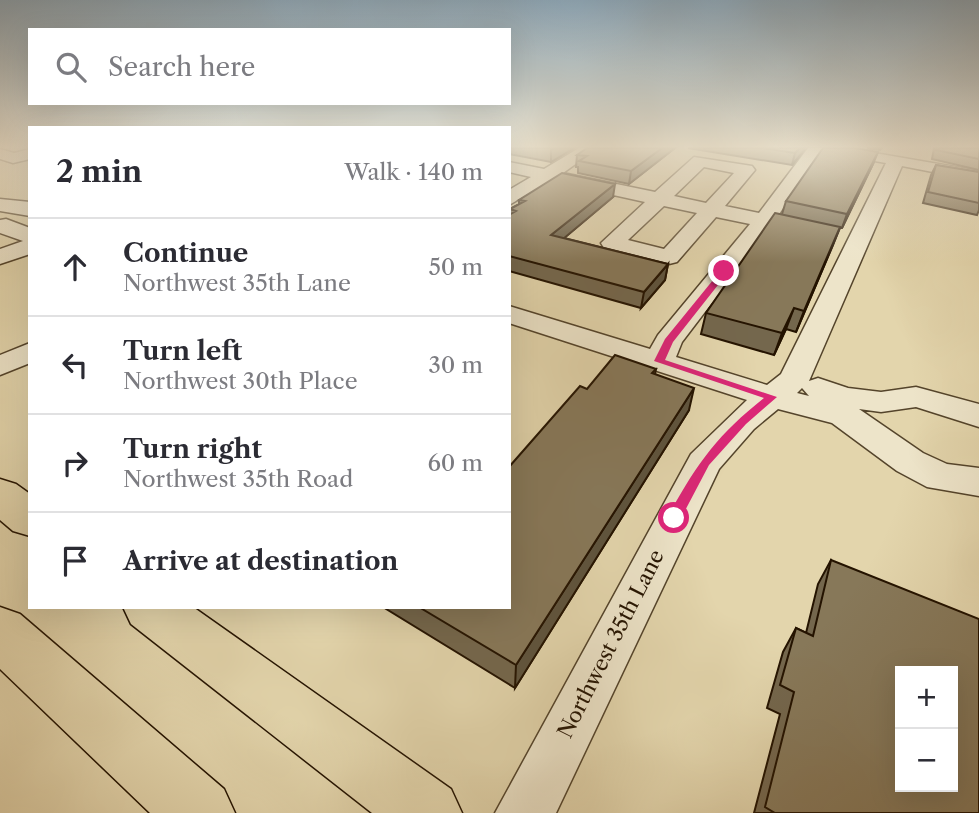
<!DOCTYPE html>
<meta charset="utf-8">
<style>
:root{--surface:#fff;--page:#f2f2f3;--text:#2b2b33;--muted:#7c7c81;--line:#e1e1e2}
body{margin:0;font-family:"Libre Caslon Text",serif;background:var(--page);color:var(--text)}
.controls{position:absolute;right:21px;bottom:21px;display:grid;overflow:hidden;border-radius:0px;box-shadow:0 7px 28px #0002}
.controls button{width:63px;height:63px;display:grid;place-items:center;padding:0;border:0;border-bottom:2px solid var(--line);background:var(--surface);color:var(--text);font:35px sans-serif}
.stop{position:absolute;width:21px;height:21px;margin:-16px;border:5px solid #db2777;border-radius:50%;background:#fff}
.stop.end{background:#db2777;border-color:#fff;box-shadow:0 2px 7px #0008}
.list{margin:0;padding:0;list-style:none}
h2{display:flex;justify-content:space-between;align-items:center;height:91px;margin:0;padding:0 28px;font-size:30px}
h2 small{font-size:23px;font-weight:400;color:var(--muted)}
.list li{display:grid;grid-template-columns:46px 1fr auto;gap:21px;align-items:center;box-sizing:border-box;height:98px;padding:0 28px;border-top:2px solid var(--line)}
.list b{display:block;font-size:26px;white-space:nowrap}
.list p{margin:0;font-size:23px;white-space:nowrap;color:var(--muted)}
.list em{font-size:23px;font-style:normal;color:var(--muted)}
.icon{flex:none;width:38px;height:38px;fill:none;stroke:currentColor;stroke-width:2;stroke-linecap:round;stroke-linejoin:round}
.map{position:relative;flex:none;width:979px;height:813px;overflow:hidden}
.search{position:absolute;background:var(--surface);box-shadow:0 7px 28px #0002;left:28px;top:28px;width:483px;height:77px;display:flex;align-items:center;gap:18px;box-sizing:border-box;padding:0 24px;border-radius:0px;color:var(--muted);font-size:26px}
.panel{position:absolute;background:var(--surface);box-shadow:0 7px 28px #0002;left:28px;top:126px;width:483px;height:483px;border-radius:0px}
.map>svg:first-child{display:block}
</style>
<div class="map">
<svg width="979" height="813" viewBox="0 0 979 813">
<rect width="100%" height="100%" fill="#e3d5ac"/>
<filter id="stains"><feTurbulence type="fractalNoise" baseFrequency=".00286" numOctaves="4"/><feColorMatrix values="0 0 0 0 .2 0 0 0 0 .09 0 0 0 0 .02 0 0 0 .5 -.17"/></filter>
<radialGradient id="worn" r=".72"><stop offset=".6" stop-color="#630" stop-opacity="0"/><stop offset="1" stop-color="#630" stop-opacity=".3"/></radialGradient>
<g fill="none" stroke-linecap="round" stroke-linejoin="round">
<g stroke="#54442b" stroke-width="3">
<path id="minor" d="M 579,148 L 598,148 L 563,173 L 655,192 L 694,157 L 752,166 L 755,170 L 725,206 L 759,213 L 808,148 L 824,148 L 777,217 L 820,226 L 823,231 L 820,236 L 812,238 L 769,228 L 682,342 L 676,357 L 767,385 L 781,374 L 886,163 L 869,160 L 867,156 L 869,152 L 979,171 L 979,181 L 902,166 L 809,381 L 818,378 L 848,388 L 881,392 L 916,387 L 979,404 L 979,427 L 916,407 L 881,412 L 859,409 L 923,453 L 947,464 L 979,468 L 979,496 L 927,487 L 897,471 L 832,423 L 778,409 L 754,429 L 719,469 L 556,813 L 495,813 L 691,454 L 747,400 L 509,323 L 509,306 L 650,349 L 658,335 L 750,224 L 716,217 L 677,262 L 669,264 L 604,248 L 601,243 L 645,202 L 550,181 L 509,205 L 509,190 L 531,177 L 509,172 L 509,162 L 544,169 ZM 704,167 L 734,173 L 706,203 L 674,196 ZM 664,206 L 697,213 L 664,249 L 628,240 ZM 802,388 L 809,396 L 797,393 Z
M 0,149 L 14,153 L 30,149 L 30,159 L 13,163 L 0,159 Z
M 0,199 L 30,202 L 30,216 L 0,211 Z
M 6,219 L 30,228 L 30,254 L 0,264 L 0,249 L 23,241 L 0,233 L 0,220 Z
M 30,343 L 30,363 L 0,375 L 0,355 Z"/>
</g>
<g stroke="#241300" stroke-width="3">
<path id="major" d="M 0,479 L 16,484 L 30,494 L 30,536 L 13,531 L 0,520 Z
M 0,607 L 20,614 L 224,789 L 235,813 L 150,813 L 0,669 Z
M 123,607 L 193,607 L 451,789 L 462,813 L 372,813 L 131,624 Z"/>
</g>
<use href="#minor" fill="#ede4c9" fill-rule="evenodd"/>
<use href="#major" fill="#e3d5ac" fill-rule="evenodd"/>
</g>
<path fill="#74674d" stroke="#241300" stroke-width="2" d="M 509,148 L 574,148 L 551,162 L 509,154 Z
M 675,148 L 629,184 L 578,173 L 578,167 L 576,167 L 577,155 Z
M 688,148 L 806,148 L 792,165 Z
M 867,148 L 882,148 L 880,150 Z
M 934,148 L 979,148 L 979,170 L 932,159 Z
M 873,164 L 842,228 L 840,228 L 796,332 L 786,329 L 774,355 L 701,334 L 706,313 L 782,214 L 786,201 Z
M 936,165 L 979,172 L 979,210 L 977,215 L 923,203 L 931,175 Z
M 613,197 L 564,238 L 668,264 L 665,280 L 641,308 L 509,271 L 509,215 L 510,209 L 519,204 L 519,200 Z
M 656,369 L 655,374 L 689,410 L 515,688 L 383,607 L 509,607 L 587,389 Z
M 831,560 L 979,813 L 754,813 L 780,714 L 767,708 L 783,652 L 796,628 L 806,633 L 818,584 Z"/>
<path fill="#5e543e" stroke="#241300" stroke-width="2" d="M 555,148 L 574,148 L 551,162 L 551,150 Z
M 662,148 L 675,148 L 629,184 L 631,171 Z
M 800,148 L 806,148 L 792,165 L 795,153 Z
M 878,152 L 873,164 L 842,228 L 847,214 Z
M 615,184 L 613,197 L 550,250 L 551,235 Z
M 840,227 L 833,245 L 796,332 L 804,311 Z
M 668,264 L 665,280 L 641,308 L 644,292 Z
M 794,308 L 786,329 L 774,355 L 782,333 Z
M 694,388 L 689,410 L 515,688 L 516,665 Z"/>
<path fill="#877859" stroke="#241300" stroke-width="2" fill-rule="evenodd" d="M 587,148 L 662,148 L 631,171 L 579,161 L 587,156 L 577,155 Z
M 762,148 L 800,148 L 795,153 Z
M 823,148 L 855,148 L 878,152 L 847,214 L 786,201 Z
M 937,148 L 979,148 L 979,159 L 936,150 Z
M 936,165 L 979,172 L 979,203 L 928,192 Z
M 562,173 L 615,184 L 551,235 L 668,264 L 644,292 L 509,256 L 509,215 L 516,211 L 510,209 L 525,201 L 519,200 Z
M 775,213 L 840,227 L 804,311 L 794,308 L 782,333 L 706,313 Z
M 615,355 L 656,369 L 652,373 L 694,388 L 516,665 L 419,607 L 509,607 L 509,467 L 580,386 L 587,389 Z
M 831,560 L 979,619 L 979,813 L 775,813 L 765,807 L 794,692 L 780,685 L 796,628 L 813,636 ZM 900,671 L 953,671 L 953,787 L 900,787 Z"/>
<linearGradient id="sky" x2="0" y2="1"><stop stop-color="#8ca7b9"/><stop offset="0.56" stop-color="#f2ecda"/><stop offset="1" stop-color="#f2ecda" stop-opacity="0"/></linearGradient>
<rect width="979" height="262" fill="url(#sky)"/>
<path fill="#db2777" d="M 722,269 L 729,271 L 673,342 L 665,360 L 777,397 L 746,424 L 709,465 L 679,522 L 674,523 L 667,518 C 696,465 716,436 764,398 L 654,361 L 665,339 Z"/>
<g text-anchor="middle" stroke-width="5" stroke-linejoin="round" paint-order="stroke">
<g font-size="21" fill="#241300" stroke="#ede4c9">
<text transform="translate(611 644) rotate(-63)" y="7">Northwest 35th Lane</text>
</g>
</g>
<rect width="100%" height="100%" filter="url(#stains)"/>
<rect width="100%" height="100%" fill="url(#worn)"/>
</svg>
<div class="controls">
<button>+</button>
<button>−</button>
</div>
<div class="stop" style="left:674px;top:518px"></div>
<div class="stop end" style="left:724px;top:271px"></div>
<div class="search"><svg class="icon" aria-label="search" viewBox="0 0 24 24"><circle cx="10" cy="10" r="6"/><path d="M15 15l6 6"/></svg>Search here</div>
<section class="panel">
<h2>2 min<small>Walk · 140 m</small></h2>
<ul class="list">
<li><svg class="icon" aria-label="ahead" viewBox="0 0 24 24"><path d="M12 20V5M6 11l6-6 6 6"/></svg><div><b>Continue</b><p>Northwest 35th Lane</p></div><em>50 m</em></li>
<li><svg class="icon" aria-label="left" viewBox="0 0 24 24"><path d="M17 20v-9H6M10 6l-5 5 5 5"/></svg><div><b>Turn left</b><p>Northwest 30th Place</p></div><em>30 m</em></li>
<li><svg class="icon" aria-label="right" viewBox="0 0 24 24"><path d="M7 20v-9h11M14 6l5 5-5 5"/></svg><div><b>Turn right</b><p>Northwest 35th Road</p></div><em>60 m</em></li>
<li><svg class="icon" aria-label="arrive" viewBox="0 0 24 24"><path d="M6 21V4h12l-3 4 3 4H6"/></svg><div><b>Arrive at destination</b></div></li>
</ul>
</section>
</div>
